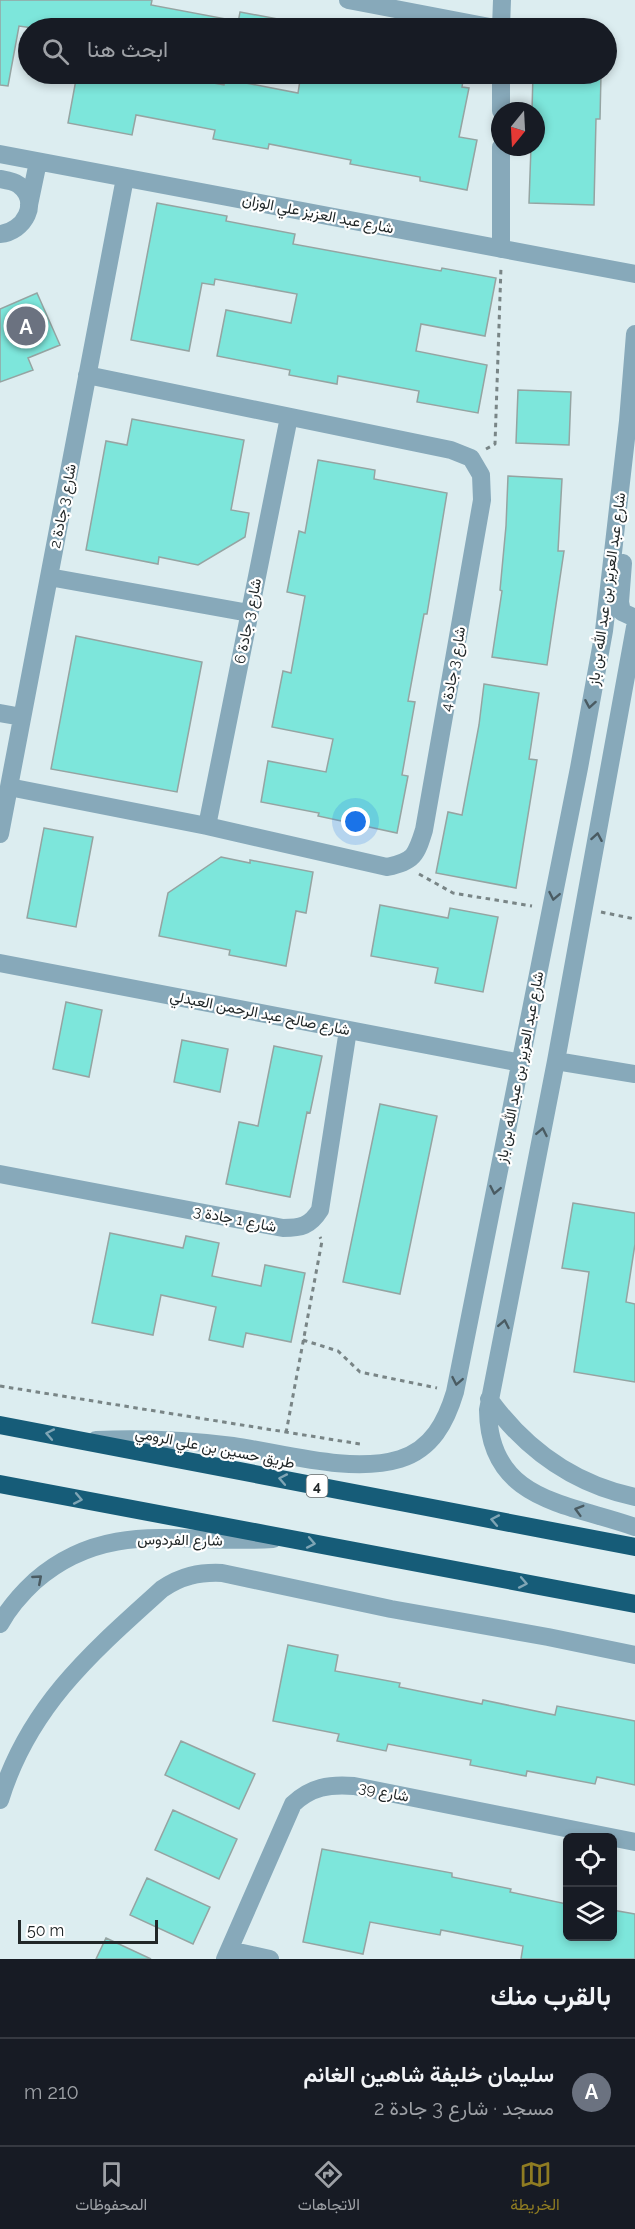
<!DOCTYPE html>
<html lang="ar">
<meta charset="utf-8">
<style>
:root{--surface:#171b24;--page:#20242c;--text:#f1f3f6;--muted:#9ea1a6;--line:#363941;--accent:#8f7c22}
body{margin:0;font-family:Raleway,Vazirmatn,sans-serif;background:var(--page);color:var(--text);direction:rtl}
.controls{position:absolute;right:18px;bottom:18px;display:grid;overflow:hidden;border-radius:9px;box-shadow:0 3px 9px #0003}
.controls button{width:54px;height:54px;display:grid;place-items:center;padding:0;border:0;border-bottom:2px solid var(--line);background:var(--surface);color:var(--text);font:30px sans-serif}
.compass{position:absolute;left:491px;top:102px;width:54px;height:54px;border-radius:50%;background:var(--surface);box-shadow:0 3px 9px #0003;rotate:198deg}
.scale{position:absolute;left:18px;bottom:15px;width:140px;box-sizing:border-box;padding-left:6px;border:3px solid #212728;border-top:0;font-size:16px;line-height:21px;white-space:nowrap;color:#212728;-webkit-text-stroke:4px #fff;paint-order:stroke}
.you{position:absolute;left:356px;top:822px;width:21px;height:21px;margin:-15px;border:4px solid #fff;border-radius:50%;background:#1a73e8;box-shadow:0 0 0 9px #1a73e833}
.badge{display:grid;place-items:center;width:39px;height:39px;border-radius:50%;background:var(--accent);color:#fff;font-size:20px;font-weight:700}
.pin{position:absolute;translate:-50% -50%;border:3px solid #fff;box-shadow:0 2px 6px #0006}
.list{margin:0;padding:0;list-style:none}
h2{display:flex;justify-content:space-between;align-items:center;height:78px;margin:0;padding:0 24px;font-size:26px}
h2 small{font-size:20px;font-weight:400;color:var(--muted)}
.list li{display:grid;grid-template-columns:39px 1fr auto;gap:18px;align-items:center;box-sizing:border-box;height:108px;padding:0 24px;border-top:2px solid var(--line)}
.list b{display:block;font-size:22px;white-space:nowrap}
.list p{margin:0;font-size:20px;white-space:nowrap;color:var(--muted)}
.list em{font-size:20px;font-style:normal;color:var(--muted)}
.icon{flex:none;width:33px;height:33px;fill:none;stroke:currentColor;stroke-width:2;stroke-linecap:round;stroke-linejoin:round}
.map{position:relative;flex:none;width:635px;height:1959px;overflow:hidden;direction:ltr}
.search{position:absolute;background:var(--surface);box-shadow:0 3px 9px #0003;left:18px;right:18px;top:18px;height:66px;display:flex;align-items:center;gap:15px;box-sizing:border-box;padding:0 21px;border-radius:33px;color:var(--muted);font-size:22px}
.sheet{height:186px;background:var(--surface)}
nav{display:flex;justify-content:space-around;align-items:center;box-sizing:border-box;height:84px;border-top:2px solid var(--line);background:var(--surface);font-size:16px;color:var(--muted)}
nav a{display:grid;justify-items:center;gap:3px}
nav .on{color:var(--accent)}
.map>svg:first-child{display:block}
</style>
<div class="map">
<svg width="635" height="1959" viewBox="0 0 635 1959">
<rect width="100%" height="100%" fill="#dcedf0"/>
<path fill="#7de6db" stroke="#95a4a2" stroke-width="1.5" d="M 0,0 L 152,0 L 151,5 L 237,21 L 236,28 L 33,28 L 19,26 L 8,86 L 0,85 Z
M 240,12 L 289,21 L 289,28 L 237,28 Z
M 77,74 L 163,74 L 224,85 L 225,79 L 298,93 L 301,74 L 464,74 L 462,87 L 469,88 L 459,137 L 477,140 L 467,190 L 420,181 L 420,177 L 350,164 L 351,160 L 269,144 L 268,149 L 213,139 L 215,130 L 136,115 L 132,135 L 68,123 Z
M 533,74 L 601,74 L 600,119 L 596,119 L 594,205 L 529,203 L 531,147 L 536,147 L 536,111 L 532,111 Z
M 157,203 L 227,216 L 226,221 L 295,234 L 293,244 L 441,271 L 442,268 L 496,278 L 485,336 L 421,324 L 416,351 L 487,365 L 478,413 L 417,402 L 419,391 L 338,376 L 337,384 L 289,375 L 290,370 L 217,356 L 226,310 L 291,323 L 297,294 L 215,279 L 214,285 L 202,283 L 189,351 L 131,340 Z
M 37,293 L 60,345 L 28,358 L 33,370 L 0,382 L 0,309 Z
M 518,390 L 571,392 L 569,445 L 516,443 Z
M 132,419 L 244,440 L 231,510 L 249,513 L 245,537 L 198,565 L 159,557 L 158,564 L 86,550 L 106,441 L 127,445 Z
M 318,460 L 375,470 L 374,479 L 447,493 L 427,614 L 424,614 L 408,701 L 415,702 L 402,775 L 408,776 L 397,833 L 318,816 L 319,813 L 261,802 L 268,761 L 326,772 L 333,739 L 272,727 L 283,671 L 291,673 L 305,596 L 287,592 L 299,531 L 305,533 Z
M 508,476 L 562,479 L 558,551 L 564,551 L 547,665 L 492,657 L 502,591 L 500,590 L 506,526 Z
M 76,636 L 202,662 L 177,792 L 51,769 Z
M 484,684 L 539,693 L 529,759 L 537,760 L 516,888 L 436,873 L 448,812 L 462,815 L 479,725 Z
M 44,828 L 93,837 L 76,927 L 27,918 Z
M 221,857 L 250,863 L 250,860 L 313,872 L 306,913 L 296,911 L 286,966 L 229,955 L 230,950 L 159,936 L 168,893 Z
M 380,905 L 448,918 L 450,908 L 498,917 L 483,992 L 435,983 L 438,968 L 371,956 Z
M 66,1002 L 102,1010 L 89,1077 L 53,1069 Z
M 182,1040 L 228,1049 L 220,1092 L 174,1082 Z
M 274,1046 L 322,1056 L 310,1113 L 307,1112 L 290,1197 L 226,1184 L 239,1122 L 258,1126 Z
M 380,1104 L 437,1116 L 400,1294 L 343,1282 Z
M 573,1203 L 635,1213 L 635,1244 L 626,1302 L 635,1304 L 635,1382 L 574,1372 L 589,1272 L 562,1268 Z
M 110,1233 L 183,1248 L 186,1236 L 219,1243 L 212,1276 L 261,1286 L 265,1265 L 305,1273 L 291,1342 L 246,1333 L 243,1347 L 209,1340 L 216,1307 L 161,1295 L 153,1335 L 92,1323 Z
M 288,1645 L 338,1655 L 335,1671 L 400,1683 L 399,1687 L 482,1704 L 483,1700 L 555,1715 L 557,1706 L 635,1721 L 635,1785 L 597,1777 L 595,1784 L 527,1771 L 526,1776 L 470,1765 L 471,1760 L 388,1744 L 386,1751 L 337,1741 L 339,1734 L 273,1721 Z
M 181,1741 L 255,1774 L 239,1809 L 165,1775 Z
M 173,1810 L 237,1839 L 219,1879 L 155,1850 Z
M 322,1849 L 452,1873 L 452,1877 L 511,1889 L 510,1892 L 567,1904 L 567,1936 L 612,1936 L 612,1910 L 635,1914 L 635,1959 L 521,1959 L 523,1946 L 441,1930 L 440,1935 L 370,1922 L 363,1954 L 303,1942 Z
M 147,1878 L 210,1907 L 193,1944 L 130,1915 Z
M 106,1938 L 151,1959 L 96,1959 Z"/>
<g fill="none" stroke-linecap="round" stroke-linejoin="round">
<path stroke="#798586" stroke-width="3" stroke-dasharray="4.5 4.5" stroke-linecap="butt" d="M 486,449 L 495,444 L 501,267
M 419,874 L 453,893 L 532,906
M 601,912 L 635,919
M 303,1340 L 338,1351 L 360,1372 L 437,1388
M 0,1386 L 360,1444
M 286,1433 L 322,1241 L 320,1237"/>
<path stroke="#87a9ba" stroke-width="18" d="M 348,0 L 495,28
M 501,28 L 502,0
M 501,74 L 501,111
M 501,147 L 501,249
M 0,154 L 635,274
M 0,179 C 6,180 14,181 19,185 C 41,202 24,232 0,234
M 29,205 L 38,162
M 623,563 L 620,602 L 622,612 L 635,618
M 49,577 L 249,613
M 635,627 L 556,1061 L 488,1410 C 489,1502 568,1503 635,1527
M 0,713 L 22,717
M 9,787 L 207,826 L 387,867 C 414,861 416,856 424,830 L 482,500 L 481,475 L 471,458 L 451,450 L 87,375
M 207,826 L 289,417
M 0,834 L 125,178
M 0,963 L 521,1063
M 556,1061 L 635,1074
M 0,1174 L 283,1228 C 301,1228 310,1226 320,1210 L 348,1030
M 489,1399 C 526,1450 573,1484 635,1497
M 96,1440 C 142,1438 187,1440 233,1446 C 283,1453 351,1474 400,1459 C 432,1449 446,1422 455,1392 L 579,768 L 604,631 L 628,421 L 635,334
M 0,1624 C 9,1608 22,1593 35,1581 C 108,1517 186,1545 273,1539
M 0,1800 C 29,1706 92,1652 162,1589 C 181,1576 199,1572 222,1573 L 391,1609 L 548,1637 L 635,1655
M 229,1950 L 270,1959
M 225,1959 L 293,1804 C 311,1787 329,1784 354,1786 L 635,1842"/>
<path stroke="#165c78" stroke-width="18" d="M 0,1425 L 635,1547
M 0,1484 L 635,1604"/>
</g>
<defs><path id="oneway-chevron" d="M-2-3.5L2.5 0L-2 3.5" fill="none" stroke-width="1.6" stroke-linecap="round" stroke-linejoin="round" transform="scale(1.5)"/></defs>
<g stroke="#4a5b62">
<use href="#oneway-chevron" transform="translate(590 704) rotate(100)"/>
<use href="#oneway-chevron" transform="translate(597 837) rotate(-80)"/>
<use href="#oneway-chevron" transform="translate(554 896) rotate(101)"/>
<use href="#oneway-chevron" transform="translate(542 1132) rotate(-79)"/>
<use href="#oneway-chevron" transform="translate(495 1190) rotate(101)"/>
<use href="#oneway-chevron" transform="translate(504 1324) rotate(-79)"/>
<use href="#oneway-chevron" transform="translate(457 1381) rotate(101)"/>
<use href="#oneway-chevron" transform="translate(579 1510) rotate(-164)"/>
<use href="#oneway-chevron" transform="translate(38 1579) rotate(-41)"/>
</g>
<g stroke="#7fa5b5">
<use href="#oneway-chevron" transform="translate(50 1434) rotate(-169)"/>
<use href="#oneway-chevron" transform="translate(283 1479) rotate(-169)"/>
<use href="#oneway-chevron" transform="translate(78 1499) rotate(11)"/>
<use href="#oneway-chevron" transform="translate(495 1520) rotate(-169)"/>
<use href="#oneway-chevron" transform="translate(311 1543) rotate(11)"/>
<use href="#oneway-chevron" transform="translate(523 1583) rotate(11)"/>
</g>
<g text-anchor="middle" stroke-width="4.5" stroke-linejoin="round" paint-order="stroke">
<rect fill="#fff" stroke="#646868" stroke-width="1.5" x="306.5" y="1475" width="21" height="22" rx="4.5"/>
<g font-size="14" font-weight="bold" fill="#212728">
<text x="317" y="1491">4</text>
</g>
<g font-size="15" fill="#212728" stroke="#fff">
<text transform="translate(318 214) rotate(11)" y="5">شارع عبد العزيز علي الوزان</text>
<text transform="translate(63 506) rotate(-79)" y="5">شارع 3 جادة 2</text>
<text transform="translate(607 589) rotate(-82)" y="5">شارع عبد العزيز بن عبد الله بن باز</text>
<text transform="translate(248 621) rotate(-79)" y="5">شارع 3 جادة 6</text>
<text transform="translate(453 669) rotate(-80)" y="5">شارع 3 جادة 4</text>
<text transform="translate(260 1013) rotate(11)" y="5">شارع صالح عبد الرحمن العبدلي</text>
<text transform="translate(520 1067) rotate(-79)" y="5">شارع عبد العزيز بن عبد الله بن باز</text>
<text transform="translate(235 1219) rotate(11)" y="5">شارع 1 جادة 3</text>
<text transform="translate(215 1448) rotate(11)" y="5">طريق حسين بن علي الرومي</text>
<text transform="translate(180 1540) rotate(1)" y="5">شارع الفردوس</text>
<text transform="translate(384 1792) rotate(11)" y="5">شارع 39</text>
</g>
</g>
</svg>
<div class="controls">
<button><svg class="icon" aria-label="locate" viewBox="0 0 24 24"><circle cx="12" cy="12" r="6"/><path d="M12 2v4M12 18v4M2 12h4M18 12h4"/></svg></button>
<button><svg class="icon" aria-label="layers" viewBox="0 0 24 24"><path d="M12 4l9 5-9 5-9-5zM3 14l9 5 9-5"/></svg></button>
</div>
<svg class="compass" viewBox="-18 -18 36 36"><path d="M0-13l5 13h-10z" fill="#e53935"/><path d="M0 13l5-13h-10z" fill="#9ea1a6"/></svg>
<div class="scale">50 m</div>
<div class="you"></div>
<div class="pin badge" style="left:26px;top:326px;background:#6b7280">A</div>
<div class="search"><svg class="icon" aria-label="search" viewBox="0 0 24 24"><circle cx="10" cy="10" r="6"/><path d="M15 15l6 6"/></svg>ابحث هنا</div>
</div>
<section class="sheet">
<h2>بالقرب منك<small></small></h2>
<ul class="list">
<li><span class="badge" style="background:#6b7280">A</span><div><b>سليمان خليفة شاهين الغانم</b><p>مسجد · شارع 3 جادة 2</p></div><em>210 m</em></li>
</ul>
</section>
<nav>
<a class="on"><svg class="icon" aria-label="map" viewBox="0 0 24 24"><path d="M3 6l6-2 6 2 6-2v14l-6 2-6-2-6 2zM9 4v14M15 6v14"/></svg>الخريطة</a>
<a><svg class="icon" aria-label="directions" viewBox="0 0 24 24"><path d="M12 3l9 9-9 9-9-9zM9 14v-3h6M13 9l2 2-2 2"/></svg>الاتجاهات</a>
<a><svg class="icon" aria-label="saved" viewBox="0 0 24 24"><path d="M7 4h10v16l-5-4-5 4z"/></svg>المحفوظات</a>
</nav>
